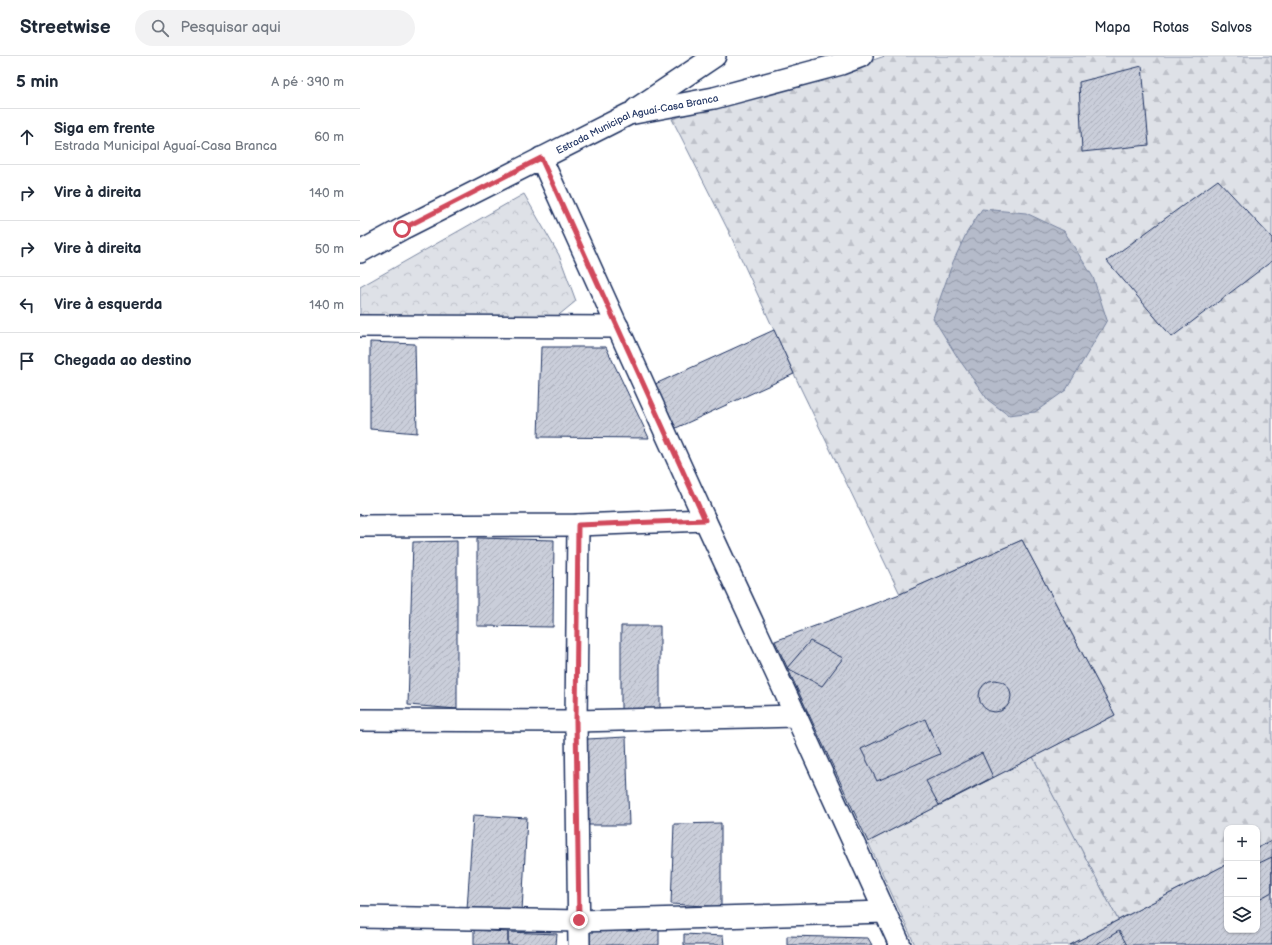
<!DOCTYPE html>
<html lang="pt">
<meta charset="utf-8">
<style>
:root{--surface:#fff;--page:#f2f2f3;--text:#1f2937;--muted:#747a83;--line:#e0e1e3}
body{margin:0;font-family:"Balsamiq Sans",sans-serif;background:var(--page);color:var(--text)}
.controls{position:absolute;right:12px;bottom:12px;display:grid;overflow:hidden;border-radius:8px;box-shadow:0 1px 3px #0004}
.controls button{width:36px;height:36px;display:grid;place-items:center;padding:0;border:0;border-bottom:1px solid var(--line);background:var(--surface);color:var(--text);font:20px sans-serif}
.stop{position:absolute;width:12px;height:12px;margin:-9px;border:3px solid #d1495b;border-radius:50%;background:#fff}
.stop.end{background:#d1495b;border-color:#fff;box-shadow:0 1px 4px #0008}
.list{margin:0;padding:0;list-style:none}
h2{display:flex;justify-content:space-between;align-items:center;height:52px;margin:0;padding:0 16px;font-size:17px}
h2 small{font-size:13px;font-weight:400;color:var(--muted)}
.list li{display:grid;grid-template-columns:26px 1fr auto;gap:12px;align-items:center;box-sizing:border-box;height:56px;padding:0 16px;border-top:1px solid var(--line)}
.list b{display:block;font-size:15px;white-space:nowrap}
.list p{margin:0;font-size:13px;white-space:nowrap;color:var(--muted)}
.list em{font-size:13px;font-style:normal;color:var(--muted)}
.icon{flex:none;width:22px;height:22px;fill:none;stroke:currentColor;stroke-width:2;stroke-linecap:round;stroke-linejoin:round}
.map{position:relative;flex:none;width:912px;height:889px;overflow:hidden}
header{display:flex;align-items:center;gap:24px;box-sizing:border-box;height:56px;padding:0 20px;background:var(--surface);border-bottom:1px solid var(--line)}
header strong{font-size:19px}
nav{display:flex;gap:22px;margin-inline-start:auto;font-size:14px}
.search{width:280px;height:36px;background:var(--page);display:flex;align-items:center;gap:10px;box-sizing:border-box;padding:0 14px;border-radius:22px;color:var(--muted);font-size:15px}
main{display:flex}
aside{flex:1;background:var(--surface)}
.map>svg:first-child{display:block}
</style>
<header>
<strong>Streetwise</strong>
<div class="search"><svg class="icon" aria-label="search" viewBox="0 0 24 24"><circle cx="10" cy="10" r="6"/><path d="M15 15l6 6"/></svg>Pesquisar aqui</div>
<nav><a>Mapa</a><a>Rotas</a><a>Salvos</a></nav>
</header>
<main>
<aside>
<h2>5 min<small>A pé · 390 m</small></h2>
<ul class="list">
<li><svg class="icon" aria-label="ahead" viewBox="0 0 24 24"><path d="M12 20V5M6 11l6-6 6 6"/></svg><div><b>Siga em frente</b><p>Estrada Municipal Aguaí-Casa Branca</p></div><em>60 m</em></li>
<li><svg class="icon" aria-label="right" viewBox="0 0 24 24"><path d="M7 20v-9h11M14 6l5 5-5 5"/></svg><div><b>Vire à direita</b></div><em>140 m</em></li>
<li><svg class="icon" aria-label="right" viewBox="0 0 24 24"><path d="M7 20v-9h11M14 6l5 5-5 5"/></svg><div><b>Vire à direita</b></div><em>50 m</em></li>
<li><svg class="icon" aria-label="left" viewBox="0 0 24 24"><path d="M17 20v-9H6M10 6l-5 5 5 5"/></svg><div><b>Vire à esquerda</b></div><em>140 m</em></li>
<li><svg class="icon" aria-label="arrive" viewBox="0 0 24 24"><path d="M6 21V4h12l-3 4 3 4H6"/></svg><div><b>Chegada ao destino</b></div></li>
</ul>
</aside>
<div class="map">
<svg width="912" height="889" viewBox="0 0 912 889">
<defs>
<pattern id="forest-firs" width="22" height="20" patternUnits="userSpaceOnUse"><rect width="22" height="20" fill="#dee1e7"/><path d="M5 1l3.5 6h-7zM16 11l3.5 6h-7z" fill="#bec1c9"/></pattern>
<pattern id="park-crowns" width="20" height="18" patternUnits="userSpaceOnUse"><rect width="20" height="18" fill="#dee1e7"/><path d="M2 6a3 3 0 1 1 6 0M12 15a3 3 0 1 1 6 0" fill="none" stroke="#bec1c9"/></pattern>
<pattern id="water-waves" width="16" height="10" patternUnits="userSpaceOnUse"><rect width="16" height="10" fill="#b5bbca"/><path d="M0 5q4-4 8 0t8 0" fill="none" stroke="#9298a7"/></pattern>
<pattern id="building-hatch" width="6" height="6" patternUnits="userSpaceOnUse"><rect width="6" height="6" fill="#caceda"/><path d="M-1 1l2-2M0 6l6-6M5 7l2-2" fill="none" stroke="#adb1be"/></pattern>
</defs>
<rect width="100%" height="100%" fill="#fff"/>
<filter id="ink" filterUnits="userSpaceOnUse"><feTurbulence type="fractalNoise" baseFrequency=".025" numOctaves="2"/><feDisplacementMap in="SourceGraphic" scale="8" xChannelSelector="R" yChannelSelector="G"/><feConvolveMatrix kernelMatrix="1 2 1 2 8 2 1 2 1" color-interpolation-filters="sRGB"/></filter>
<g filter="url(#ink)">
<path fill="url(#forest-firs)" stroke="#7c88a2" d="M 525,0 L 912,0 L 912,785 L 897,792 L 897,772 L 867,772 L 867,808 L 758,864 L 673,701 L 755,659 L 662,484 L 540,538 L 441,333 L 369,176 L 312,63 L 400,36 L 451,25 Z"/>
<path fill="url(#park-crowns)" stroke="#7c88a2" d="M 164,138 L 199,199 L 216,245 L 194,263 L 0,261 L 0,231 Z
M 673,701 L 758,864 L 710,889 L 555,889 L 508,786 Z"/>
<path fill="url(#water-waves)" stroke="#77839f" d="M 622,153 L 666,157 L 704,175 L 733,221 L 747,264 L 706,334 L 675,356 L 648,359 L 628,344 L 598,302 L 573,262 L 593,206 L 606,178 Z"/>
<path fill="url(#building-hatch)" stroke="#1b2f5e" d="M 782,10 L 789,89 L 722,96 L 719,26 Z
M 858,124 L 912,182 L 912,205 L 812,281 L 747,205 Z
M 414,274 L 434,318 L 316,372 L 293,329 Z
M 10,286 L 55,288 L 57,377 L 10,373 Z
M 181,291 L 246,291 L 289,382 L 178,381 Z
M 117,482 L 194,484 L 193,571 L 117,570 Z
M 662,484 L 755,659 L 508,786 L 415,585 L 540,538 Z
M 97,485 L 97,653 L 48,649 L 53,486 Z
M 261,570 L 300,570 L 300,654 L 261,655 Z
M 450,585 L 483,602 L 462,630 L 427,612 Z
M619 640a16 16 0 1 1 32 0a16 16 0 1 1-32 0Z
M 565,663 L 580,698 L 517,725 L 501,693 Z
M 266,681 L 269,769 L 228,769 L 227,683 Z
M 622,697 L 633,721 L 579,749 L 566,725 Z
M 113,759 L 167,762 L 162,855 L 107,854 Z
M 361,767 L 361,851 L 311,848 L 314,768 Z
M 912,785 L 912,889 L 710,889 L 867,808 L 867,874 L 897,874 L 897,792 Z
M 912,801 L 912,836 L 897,844 L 897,808 Z
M 114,874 L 148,876 L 148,889 L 114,889 Z
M 230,874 L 299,874 L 299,889 L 230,889 Z
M 759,875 L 767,889 L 735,889 Z
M 148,876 L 197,878 L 196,889 L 148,889 Z
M 324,878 L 363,880 L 364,889 L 324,889 Z
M 427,880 L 508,882 L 512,889 L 427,889 Z"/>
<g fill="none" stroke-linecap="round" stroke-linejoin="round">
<g stroke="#1b2f5e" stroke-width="24">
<g id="street">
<path d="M 276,53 L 355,0"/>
<path d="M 181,102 L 345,464 L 436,660 L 540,889"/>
<path id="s1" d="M 0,196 L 42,173 L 269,58 L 354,42 L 481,8 L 502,0"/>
<path d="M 0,270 L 258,271"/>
<path d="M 218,469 L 216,665 L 219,889"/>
<path d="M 0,470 L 218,469 L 345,464"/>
<path d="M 0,664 L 216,665 L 436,660"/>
<path d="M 0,861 L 219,865 L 525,856"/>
</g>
</g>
<use href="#street" stroke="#fff" stroke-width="21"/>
</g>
</g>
<g fill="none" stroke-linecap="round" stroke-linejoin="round" filter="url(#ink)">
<path stroke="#d1495b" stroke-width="5" d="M 42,173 L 181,102 L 345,464 L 218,469 L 216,665 L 219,864"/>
</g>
<g text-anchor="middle" stroke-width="3" stroke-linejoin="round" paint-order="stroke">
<g font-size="10" fill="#1b2f5e" stroke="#fff">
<text dy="4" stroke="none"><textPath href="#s1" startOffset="307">Estrada Municipal Aguaí-Casa Branca</textPath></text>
</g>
</g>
</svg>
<div class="controls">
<button>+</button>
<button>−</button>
<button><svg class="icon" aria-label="layers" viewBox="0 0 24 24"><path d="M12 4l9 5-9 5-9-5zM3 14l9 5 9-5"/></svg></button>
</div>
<div class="stop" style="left:42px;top:173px"></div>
<div class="stop end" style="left:219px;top:864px"></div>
</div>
</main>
